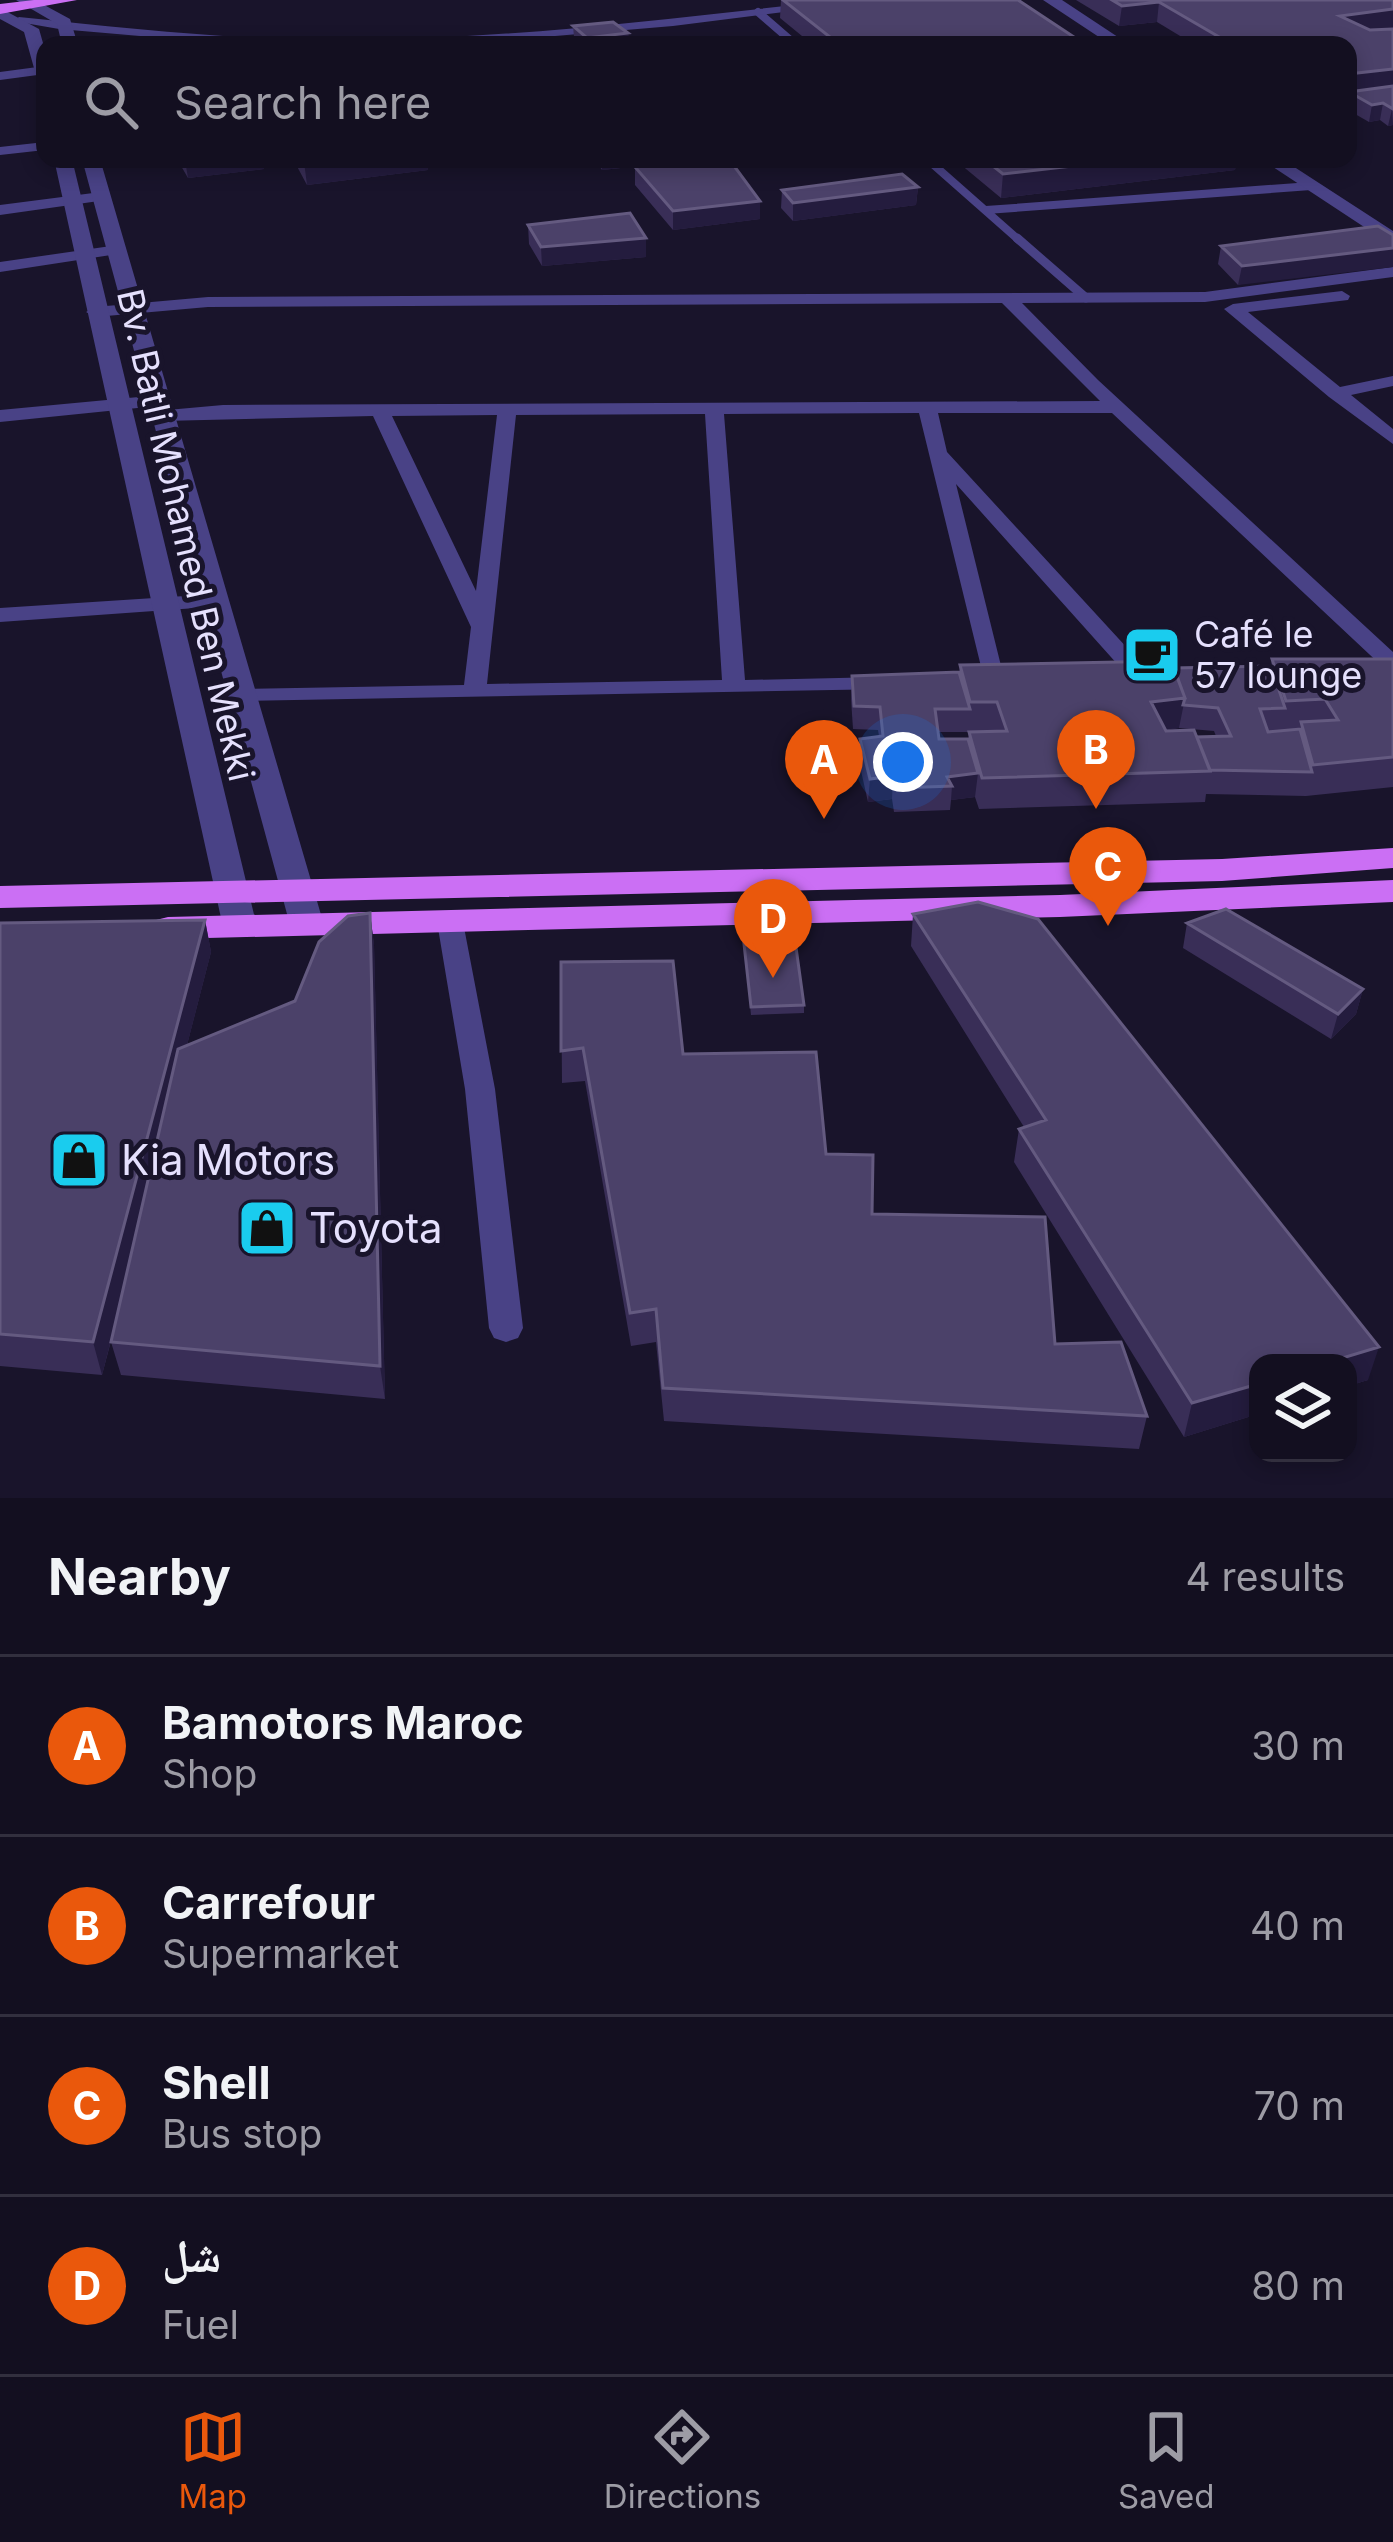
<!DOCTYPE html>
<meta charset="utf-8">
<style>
:root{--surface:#130f20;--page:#201d2d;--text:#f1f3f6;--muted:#9d9ca5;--line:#322f3e;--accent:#ea580c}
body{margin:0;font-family:Inter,"Noto Naskh Arabic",sans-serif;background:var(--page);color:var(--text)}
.controls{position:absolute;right:36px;bottom:36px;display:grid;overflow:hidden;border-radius:24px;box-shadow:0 6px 18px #0003}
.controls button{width:108px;height:108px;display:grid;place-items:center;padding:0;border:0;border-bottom:3px solid var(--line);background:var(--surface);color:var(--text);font:60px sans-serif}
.you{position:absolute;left:903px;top:762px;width:42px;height:42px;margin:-30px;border:9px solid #fff;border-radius:50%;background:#1a73e8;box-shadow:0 0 0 18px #1a73e833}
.badge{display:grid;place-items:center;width:78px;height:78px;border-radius:50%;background:var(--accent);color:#fff;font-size:39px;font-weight:700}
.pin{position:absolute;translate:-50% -99px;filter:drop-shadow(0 3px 6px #0008)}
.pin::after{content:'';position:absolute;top:63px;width:42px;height:36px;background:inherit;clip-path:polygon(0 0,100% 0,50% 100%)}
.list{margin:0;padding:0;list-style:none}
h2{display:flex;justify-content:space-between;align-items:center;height:156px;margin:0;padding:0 48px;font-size:51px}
h2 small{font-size:39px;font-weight:400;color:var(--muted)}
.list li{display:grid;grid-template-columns:78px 1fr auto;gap:36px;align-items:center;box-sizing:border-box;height:180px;padding:0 48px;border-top:3px solid var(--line)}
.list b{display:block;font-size:45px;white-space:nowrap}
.list p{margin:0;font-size:39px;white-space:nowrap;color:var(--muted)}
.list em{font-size:39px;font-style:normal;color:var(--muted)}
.icon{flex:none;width:66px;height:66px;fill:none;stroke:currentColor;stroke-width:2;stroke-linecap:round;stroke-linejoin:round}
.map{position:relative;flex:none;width:1393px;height:1498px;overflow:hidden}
.search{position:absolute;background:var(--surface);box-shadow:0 6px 18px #0003;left:36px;right:36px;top:36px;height:132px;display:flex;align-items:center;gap:30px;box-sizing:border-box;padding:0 42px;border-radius:24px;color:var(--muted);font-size:45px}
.sheet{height:876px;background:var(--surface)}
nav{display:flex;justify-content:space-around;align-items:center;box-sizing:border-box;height:168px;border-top:3px solid var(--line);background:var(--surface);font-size:33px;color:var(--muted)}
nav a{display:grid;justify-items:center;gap:6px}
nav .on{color:var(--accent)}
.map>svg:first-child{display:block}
</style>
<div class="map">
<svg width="1393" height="1498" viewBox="0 0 1393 1498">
<rect width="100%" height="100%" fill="#19142b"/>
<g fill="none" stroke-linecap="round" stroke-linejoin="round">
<path stroke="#494286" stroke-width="8" d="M 758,12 L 796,45
M 927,159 L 1020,241
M 986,210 L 1311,186"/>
<path stroke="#494286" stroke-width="9" d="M 1017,238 L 1086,298"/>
<path fill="#494286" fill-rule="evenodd" d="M 840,0 L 879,0 L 673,26 L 450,45 L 244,45 L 59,29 L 13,21 L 19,17 C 125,28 232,40 338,40 C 506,40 673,18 840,0 Z
M 45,66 L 45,74 L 0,80 L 0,72 Z
M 45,142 L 45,150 L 0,155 L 0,147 Z
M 101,192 L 106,194 L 106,200 L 0,215 L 0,205 Z
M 118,245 L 124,247 L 124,253 L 0,272 L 0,262 Z
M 1393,267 L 1393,277 L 1205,302 L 1022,303 L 1098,380 L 1393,652 L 1393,671 L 1385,669 L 1112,413 L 938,413 L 947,452 L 1152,675 L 1155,680 L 1144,687 L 1136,685 L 956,484 L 1005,682 L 1002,687 L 986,687 L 919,413 L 724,414 L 745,680 L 882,677 L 893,684 L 890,689 L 235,701 L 231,696 L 243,689 L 464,685 L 471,627 L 373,416 L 163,421 L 154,415 L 156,411 L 223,405 L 1100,401 L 1002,303 L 208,307 L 95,317 L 86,312 L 95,307 L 208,297 L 1205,292 ZM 705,414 L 722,680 L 487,684 L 516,415 ZM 497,415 L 476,591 L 392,416 Z
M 1342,291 L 1350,296 L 1348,300 L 1248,312 L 1340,387 L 1393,376 L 1393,386 L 1351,395 L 1393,429 L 1393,444 L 1329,397 L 1224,309 L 1233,304 Z
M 160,395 L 169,401 L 167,405 L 0,422 L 0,410 Z
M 216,594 L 227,601 L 224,606 L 0,622 L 0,608 Z
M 450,913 L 459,916 L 463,922 L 495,1089 L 523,1328 L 518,1338 L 506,1342 L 494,1338 L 489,1328 L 465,1089 L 437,922 L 441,916 Z"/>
<path fill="#494286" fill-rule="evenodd" d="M 16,0 L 35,0 L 70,19 L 78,45 L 62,45 L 57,24 Z
M 1043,0 L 1062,0 L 1130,45 L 1111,45 Z
M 0,8 L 39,29 L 45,50 L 45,84 L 37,79 L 24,32 L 0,19 Z
M 54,159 L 72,159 L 257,927 L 252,935 L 228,935 L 223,927 Z
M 82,159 L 100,159 L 324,925 L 319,933 L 295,933 L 290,925 Z
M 1261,159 L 1282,159 L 1393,231 L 1393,246 Z"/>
<path fill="#cb6ff4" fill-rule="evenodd" d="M 34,0 L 77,0 L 0,14 L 0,4 Z
M 1393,848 L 1393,868 L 1222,881 L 0,908 L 0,886 L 1222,859 Z
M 1393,880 L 1393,902 L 1060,917 L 168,939 L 156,936 L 151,928 L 156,920 L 168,917 L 1060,895 Z"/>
</g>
<path fill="#392e57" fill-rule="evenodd" d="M 781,0 L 1018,0 L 1086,45 L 813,45 L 780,18 Z
M 1076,0 L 1393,0 L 1393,125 L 1388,126 L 1380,120 L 1369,122 L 1348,110 L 1348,45 L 1195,45 L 1157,22 L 1119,26 Z
M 573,26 L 628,33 L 629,43 L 584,45 L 574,37 Z
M 177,159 L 263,159 L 264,169 L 188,178 Z
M 293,159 L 427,159 L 428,170 L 307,185 Z
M 594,159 L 729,159 L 760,201 L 760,219 L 673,230 L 635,185 L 635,167 L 640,166 L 602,170 Z
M 954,159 L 1237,159 L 1235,170 L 1001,198 Z
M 918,187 L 916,205 L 793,221 L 781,208 L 782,190 Z
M 528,225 L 646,238 L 646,257 L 542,266 L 529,244 Z
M 1393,235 L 1238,285 L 1218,264 L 1221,246 Z
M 1272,659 L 1393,659 L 1393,787 L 1306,796 L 1206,794 L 1205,802 L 979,809 L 975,797 L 951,800 L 950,810 L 894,812 L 892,799 L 868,802 L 859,762 L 860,739 L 879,736 L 878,730 L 853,729 L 851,699 L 852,676 L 959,672 L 960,665 L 1174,668 L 1271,666 ZM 1179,728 L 1214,731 L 1216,736 L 1197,737 L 1165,730 ZM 938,732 L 969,732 L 968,739 L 939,739 Z
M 370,913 L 374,945 L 385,1399 L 121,1375 L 111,1342 L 115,1326 L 102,1375 L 0,1366 L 0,923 L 205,920 L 211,952 L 187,1045 L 295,1001 Z
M 913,914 L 1368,1380 L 1348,1386 L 1348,1363 L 1258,1363 L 1258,1414 L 1184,1437 L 1014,1162 L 1019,1129 L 1024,1127 L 911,946 Z
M 1187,923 L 1363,989 L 1356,1014 L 1331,1039 L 1183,948 Z
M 743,935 L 804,1005 L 804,1013 L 751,1015 Z
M 561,962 L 683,1054 L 826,1154 L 872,1214 L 1055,1344 L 1147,1416 L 1139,1449 L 664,1421 L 656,1342 L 631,1346 L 585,1081 L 562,1083 Z"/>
<path fill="#241c3e" d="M 1159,2 L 1157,22 L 1119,26 L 1122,6 Z
M 1393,9 L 1393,29 L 1337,36 L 1340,16 Z
M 628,33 L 629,43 L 588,45 L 587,38 Z
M 1393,69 L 1393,90 L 1349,92 L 1348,95 L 1348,74 Z
M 1383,103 L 1380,120 L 1369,122 L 1372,105 Z
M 1392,109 L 1393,125 L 1388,126 Z
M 246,159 L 263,159 L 264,169 L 188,178 L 186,166 Z
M 327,159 L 427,159 L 428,170 L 307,185 L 304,162 Z
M 443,159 L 478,159 L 443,163 Z
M 602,159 L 640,159 L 640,166 L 602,170 Z
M 646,159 L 708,159 L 647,178 Z
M 1133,159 L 1237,159 L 1235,170 L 1001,198 L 1003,174 Z
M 918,187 L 916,205 L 793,221 L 793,203 Z
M 760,201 L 760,219 L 673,230 L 673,211 Z
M 646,238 L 646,257 L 542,266 L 541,247 Z
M 1393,248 L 1393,267 L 1238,285 L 1242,266 Z
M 1185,698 L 1179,728 L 1146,732 L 1151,702 Z
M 978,773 L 975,797 L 951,800 L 952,786 L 947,777 Z
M 893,776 L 892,799 L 868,802 L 870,779 Z
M 370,913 L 374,945 L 385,1399 L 380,1366 Z
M 205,920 L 211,952 L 102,1375 L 93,1342 Z
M 1363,989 L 1356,1014 L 1331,1039 L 1338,1014 Z
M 1379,1347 L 1368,1380 L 1348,1386 L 1348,1363 L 1326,1363 Z
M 1258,1384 L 1258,1414 L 1184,1437 L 1192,1403 Z"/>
<path fill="#4b4169" stroke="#645a80" stroke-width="3" d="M 783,0 L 1018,0 L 1086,45 L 840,45 Z
M 1112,0 L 1393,0 L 1393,9 L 1340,16 L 1370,30 L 1393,29 L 1393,69 L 1348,74 L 1348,45 L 1233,45 L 1159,2 L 1122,6 Z
M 613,22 L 628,33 L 587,38 L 573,26 Z
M 511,38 L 517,45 L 457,45 Z
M 406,41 L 409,45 L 362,45 Z
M 1393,86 L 1393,109 L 1383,103 L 1372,105 L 1349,92 Z
M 181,159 L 246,159 L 186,166 Z
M 706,159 L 729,159 L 760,201 L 673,211 L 635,167 Z
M 984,159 L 1133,159 L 1003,174 Z
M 902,174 L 918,187 L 793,203 L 782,190 Z
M 630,213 L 646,238 L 541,247 L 528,225 Z
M 1378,226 L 1393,235 L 1393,248 L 1242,266 L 1221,246 Z
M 1272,659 L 1393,659 L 1393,757 L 1313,765 L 1301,722 L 1338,720 L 1325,699 L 1286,701 Z
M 1171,661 L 1185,698 L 1151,702 L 1166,731 L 1194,730 L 1210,771 L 982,778 L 969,732 L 1007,731 L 997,702 L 970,702 L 960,665 Z
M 1271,666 L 1285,708 L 1260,709 L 1268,732 L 1300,729 L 1312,772 L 1210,770 L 1197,737 L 1231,736 L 1218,708 L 1183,705 L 1185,698 L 1174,668 Z
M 959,672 L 970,709 L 935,709 L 939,739 L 968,739 L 978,773 L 947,777 L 952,786 L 896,788 L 893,776 L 870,779 L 860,739 L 883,736 L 880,707 L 854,706 L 852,676 Z
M 978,902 L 1038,919 L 1379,1347 L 1326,1363 L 1258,1363 L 1258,1384 L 1192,1403 L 1019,1129 L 1046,1120 L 913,914 Z
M 1226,909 L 1363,989 L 1338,1014 L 1187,923 Z
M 370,913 L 380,1366 L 111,1342 L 178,1049 L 295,1001 L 319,942 L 348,916 Z
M 205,920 L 93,1342 L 0,1334 L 0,923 Z
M 794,933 L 804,1005 L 751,1007 L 743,935 Z
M 673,961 L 683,1054 L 816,1052 L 826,1154 L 873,1155 L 872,1214 L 1045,1217 L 1055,1344 L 1121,1342 L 1147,1416 L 663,1388 L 656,1309 L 630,1313 L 583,1048 L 561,1051 L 561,962 Z"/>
<defs>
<g id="cafe-square" transform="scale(3)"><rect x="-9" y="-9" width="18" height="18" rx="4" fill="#1accee" stroke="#19142b"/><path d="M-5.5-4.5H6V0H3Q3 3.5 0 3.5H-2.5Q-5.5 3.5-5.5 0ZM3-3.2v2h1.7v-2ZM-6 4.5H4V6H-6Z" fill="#111"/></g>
<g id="shop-square" transform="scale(3)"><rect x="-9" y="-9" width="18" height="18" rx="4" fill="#1accee" stroke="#19142b"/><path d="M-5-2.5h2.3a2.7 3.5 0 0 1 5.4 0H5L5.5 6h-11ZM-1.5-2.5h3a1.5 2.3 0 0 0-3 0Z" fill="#111"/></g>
</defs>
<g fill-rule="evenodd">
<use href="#cafe-square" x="1152" y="655"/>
<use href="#shop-square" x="79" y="1160"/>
<use href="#shop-square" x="267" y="1228"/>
</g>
<g text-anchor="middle" stroke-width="10" stroke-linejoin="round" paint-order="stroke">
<g font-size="36" fill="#e5e0fd" stroke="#19142b">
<text transform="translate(186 535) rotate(77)" y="13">Bv. Batli Mohamed Ben Mekki</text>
</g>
<g font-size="36" fill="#e5e0fd" stroke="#19142b" text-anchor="start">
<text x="1194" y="647">Café le<tspan x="1194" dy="41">57 lounge</tspan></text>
</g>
<g font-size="42" fill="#e5e0fd" stroke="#19142b" text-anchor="start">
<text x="121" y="1175">Kia Motors</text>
<text x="309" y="1243">Toyota</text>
</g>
</g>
</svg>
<div class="controls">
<button><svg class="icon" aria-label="layers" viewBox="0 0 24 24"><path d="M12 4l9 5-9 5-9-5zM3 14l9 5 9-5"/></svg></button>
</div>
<div class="you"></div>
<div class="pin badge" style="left:824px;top:819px">A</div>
<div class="pin badge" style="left:1096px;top:809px">B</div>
<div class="pin badge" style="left:1108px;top:926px">C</div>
<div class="pin badge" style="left:773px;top:978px">D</div>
<div class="search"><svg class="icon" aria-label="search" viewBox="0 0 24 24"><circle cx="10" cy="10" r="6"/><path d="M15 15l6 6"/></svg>Search here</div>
</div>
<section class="sheet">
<h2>Nearby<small>4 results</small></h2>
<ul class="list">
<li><span class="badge">A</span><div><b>Bamotors Maroc</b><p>Shop</p></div><em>30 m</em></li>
<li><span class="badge">B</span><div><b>Carrefour</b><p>Supermarket</p></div><em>40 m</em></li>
<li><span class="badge">C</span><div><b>Shell</b><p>Bus stop</p></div><em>70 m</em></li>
<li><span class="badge">D</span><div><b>شل</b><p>Fuel</p></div><em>80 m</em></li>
</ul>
</section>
<nav>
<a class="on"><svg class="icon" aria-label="map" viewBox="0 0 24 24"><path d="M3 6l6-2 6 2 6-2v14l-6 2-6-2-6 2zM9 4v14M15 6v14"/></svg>Map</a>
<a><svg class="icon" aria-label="directions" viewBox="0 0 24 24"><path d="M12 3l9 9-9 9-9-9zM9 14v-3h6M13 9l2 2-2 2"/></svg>Directions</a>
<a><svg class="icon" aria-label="saved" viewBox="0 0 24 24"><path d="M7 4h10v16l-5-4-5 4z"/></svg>Saved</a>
</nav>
